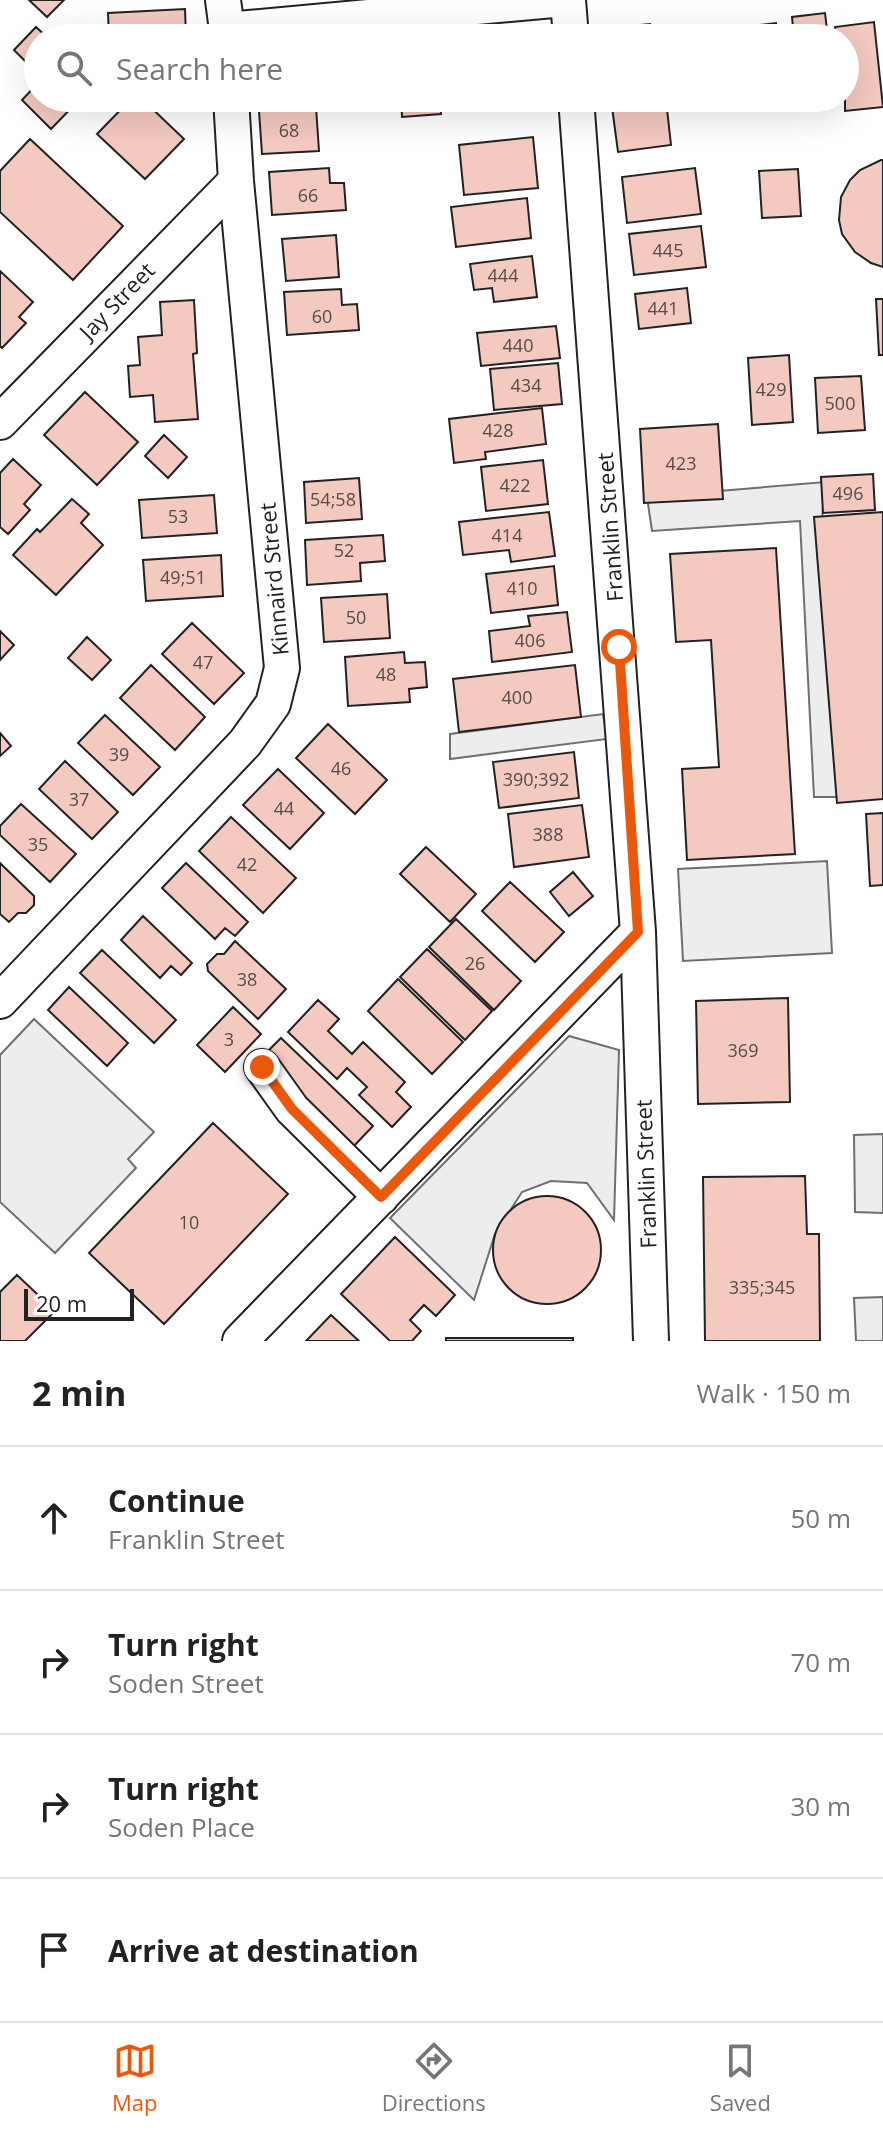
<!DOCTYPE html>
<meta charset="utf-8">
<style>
:root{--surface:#fff;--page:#f2f2f2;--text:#222;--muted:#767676;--line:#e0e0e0;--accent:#ea580c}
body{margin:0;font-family:"Open Sans",sans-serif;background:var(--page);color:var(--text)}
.scale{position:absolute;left:24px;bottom:20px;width:110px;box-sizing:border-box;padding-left:8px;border:4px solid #222;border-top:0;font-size:22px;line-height:28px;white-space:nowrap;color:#222;-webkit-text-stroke:6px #fff;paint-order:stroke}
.stop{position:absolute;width:24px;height:24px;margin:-18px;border:6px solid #ea580c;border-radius:50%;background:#fff}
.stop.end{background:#ea580c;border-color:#fff;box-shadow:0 2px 8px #0008}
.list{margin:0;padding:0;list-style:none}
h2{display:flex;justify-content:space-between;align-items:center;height:104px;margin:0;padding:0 32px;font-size:34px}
h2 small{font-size:26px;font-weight:400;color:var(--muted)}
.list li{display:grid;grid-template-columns:52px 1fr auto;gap:24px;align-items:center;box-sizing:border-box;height:144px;padding:0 32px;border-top:2px solid var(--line)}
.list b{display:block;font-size:30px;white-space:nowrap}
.list p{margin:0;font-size:26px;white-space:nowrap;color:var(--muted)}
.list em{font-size:26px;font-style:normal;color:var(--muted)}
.icon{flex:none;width:44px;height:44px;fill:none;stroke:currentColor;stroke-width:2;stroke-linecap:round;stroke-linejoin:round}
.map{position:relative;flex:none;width:883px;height:1341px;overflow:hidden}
.search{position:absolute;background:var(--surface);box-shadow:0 8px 32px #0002;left:24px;right:24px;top:24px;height:88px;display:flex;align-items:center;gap:20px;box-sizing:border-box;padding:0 28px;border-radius:44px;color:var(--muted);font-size:30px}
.sheet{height:680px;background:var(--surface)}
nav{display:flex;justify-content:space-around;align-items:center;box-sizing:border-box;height:112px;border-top:2px solid var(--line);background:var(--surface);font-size:22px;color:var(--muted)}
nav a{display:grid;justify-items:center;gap:4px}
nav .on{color:var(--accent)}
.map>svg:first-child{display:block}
</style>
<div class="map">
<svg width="883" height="1341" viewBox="0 0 883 1341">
<rect width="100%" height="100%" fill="#fff"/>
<path fill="#ededed" stroke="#6f6f6f" stroke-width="2" d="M 825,482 L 822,520 L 837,797 L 814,797 L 800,521 L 652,531 L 647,497 Z
M 603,714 L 607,739 L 450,759 L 450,734 Z
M 827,861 L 832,953 L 683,961 L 678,869 Z
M 34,1019 L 154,1132 L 128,1159 L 136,1168 L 55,1253 L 0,1202 L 0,1055 Z
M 569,1036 L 619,1050 L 614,1220 L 587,1183 L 551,1181 L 522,1192 L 495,1234 L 474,1300 L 390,1218 Z
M 883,1134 L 883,1213 L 855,1212 L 854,1135 Z
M 883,1297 L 883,1341 L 856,1341 L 854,1298 Z"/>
<path fill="#f3c9c0" stroke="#222" stroke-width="2" d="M 29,0 L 64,0 L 47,17 Z
M 185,9 L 186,38 L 109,38 L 108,13 Z
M 825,13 L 828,38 L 794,38 L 792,17 Z
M 874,22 L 883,107 L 845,111 L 845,38 L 836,38 L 835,27 Z
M 776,23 L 778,38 L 726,38 L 725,29 Z
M 650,24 L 652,38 L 608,38 L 607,28 Z
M 36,27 L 48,38 L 38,38 L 38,60 L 31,67 L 14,50 Z
M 38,83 L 38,98 L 81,98 L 51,129 L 22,100 Z
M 132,98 L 141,98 L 184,139 L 145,179 L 97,134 Z
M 401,98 L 440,98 L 441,114 L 402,117 Z
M 461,98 L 525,98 L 462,105 Z
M 666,100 L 671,145 L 618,152 L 612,107 Z
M 316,107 L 319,151 L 262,154 L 259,111 Z
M 533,137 L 538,188 L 464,195 L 459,145 Z
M 30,139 L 123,226 L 73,280 L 0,212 L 0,171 Z
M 881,160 L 883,160 L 883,267 L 871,263 L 855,252 L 842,234 L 839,220 L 841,197 L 850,180 L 860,170 Z
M 329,168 L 330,183 L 344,183 L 346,210 L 272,215 L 269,172 Z
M 695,168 L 701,214 L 627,223 L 622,177 Z
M 798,169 L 801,216 L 762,218 L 759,171 Z
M 527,198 L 531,238 L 456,247 L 451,207 Z
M 701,226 L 706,267 L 634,275 L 629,234 Z
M 336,235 L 339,277 L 286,281 L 282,239 Z
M 532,256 L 537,297 L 494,302 L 492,288 L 474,290 L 470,264 Z
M 0,271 L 33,302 L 19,317 L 26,323 L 2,348 L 0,346 Z
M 687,288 L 691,323 L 639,329 L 635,294 Z
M 341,289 L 342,305 L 357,304 L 359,330 L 287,335 L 284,292 Z
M 876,299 L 883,299 L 883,355 L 879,355 Z
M 194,300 L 197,353 L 193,354 L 198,419 L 155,422 L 153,395 L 130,397 L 128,366 L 140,365 L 138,337 L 162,335 L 160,302 Z
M 556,326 L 560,358 L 481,366 L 477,333 Z
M 789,355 L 793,422 L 752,425 L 748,358 Z
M 558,363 L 562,404 L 494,410 L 490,369 Z
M 861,376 L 865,430 L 818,433 L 815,378 Z
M 85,392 L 138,442 L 97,485 L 44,435 Z
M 542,408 L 546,444 L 485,452 L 486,459 L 454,463 L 449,419 Z
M 718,424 L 723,499 L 644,503 L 640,429 Z
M 164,435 L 187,457 L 168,478 L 145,456 Z
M 13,459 L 41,485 L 24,504 L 30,510 L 8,534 L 0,527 L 0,473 Z
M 543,460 L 548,504 L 486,511 L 481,467 Z
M 873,474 L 875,510 L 823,513 L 821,477 Z
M 359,478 L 362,519 L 306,523 L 304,482 Z
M 214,495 L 217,533 L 142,538 L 139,500 Z
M 72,499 L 89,514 L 81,523 L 103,545 L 56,595 L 13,555 L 37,529 L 40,532 Z
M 549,512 L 555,556 L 511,562 L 509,550 L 463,555 L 459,522 Z
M 883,512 L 883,799 L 837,803 L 814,517 Z
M 383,535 L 385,561 L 360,563 L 361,581 L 307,585 L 305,540 Z
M 776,548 L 795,854 L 687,860 L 682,769 L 719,767 L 711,640 L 676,642 L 670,554 Z
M 221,555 L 223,596 L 146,601 L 143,560 Z
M 554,566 L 558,605 L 491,613 L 486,574 Z
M 387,594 L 390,638 L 324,642 L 321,598 Z
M 567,612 L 572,652 L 492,662 L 489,631 L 530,626 L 528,616 Z
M 192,623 L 244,673 L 214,704 L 162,654 Z
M 0,631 L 14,645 L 0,660 Z
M 87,637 L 111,660 L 92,680 L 68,658 Z
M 404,652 L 405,663 L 425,662 L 427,687 L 409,689 L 410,702 L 348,706 L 345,657 Z
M 151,665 L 205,717 L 175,750 L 120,698 Z
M 575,665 L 581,717 L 459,732 L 453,679 Z
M 105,715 L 160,767 L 133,795 L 78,743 Z
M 328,724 L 387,780 L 355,814 L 296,758 Z
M 0,733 L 11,746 L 0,756 Z
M 574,752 L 579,798 L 499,808 L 493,762 Z
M 65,761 L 118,812 L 92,839 L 39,789 Z
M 278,769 L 324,813 L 290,849 L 243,805 Z
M 21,804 L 76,854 L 50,882 L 0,835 L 0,826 Z
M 582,805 L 589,857 L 514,867 L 508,814 Z
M 883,813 L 883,885 L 870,886 L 866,814 Z
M 231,817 L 296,878 L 263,913 L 199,851 Z
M 426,847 L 476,894 L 450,922 L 400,874 Z
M 0,863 L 34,896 L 34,905 L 26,913 L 18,913 L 9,922 L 0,914 Z
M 186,863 L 248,922 L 235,936 L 225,928 L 215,939 L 162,888 Z
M 573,872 L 593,896 L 569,916 L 550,892 Z
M 510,882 L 564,932 L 535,962 L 482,911 Z
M 143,916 L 192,963 L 181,975 L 171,966 L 160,978 L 121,940 Z
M 456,919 L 521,981 L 494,1010 L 429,947 Z
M 235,941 L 286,989 L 258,1019 L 208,971 L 207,964 L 217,954 L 224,954 Z
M 427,949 L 492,1011 L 465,1040 L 400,977 Z
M 102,950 L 176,1020 L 154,1043 L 80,973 Z
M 398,979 L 463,1042 L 432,1074 L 368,1011 Z
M 69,987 L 128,1043 L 107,1066 L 48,1010 Z
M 788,998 L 790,1102 L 698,1104 L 696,1001 Z
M 318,1000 L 339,1019 L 328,1031 L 352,1054 L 363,1042 L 405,1082 L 396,1092 L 411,1107 L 392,1127 L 359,1095 L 367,1087 L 347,1068 L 337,1079 L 288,1032 Z
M 233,1007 L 261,1034 L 225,1072 L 197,1045 Z
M 281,1038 L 373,1126 L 351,1149 L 301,1101 L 305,1098 L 262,1057 Z
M 213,1123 L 288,1194 L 164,1324 L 89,1253 Z
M 805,1176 L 807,1234 L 819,1234 L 820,1341 L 705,1341 L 703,1177 Z
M493 1250a54 54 0 1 1 108 0a54 54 0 1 1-108 0Z
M 395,1237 L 455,1295 L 436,1316 L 424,1305 L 410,1320 L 421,1331 L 412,1341 L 390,1341 L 341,1294 Z
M 17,1275 L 55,1311 L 25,1341 L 0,1341 L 0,1292 Z
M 331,1315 L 359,1341 L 306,1341 Z
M 446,1338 L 573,1338 L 573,1341 L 446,1341 Z"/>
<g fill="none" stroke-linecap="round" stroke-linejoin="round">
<g stroke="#222" stroke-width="38">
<path id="street" d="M 223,0 L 228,38
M 568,0 L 571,38
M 227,30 L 553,0
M 576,98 L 638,932 L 651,1341
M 0,422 L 236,181
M 0,1001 L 245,743 L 273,704 L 282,668 L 236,181 L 231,98
M 262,1067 L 292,1109 L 381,1197
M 240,1341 L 638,932"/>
</g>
<use href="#street" stroke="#fff" stroke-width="34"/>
</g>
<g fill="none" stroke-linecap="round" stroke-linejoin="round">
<path stroke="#ea580c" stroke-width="10" d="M 262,1067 L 292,1109 L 381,1197 L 638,932 L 619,647"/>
</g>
<g text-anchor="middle" stroke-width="6" stroke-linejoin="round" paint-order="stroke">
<g font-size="18" fill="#564c4a">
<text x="289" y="137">68</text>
<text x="308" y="202">66</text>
<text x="668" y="257">445</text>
<text x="503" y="282">444</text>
<text x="663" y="315">441</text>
<text x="322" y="323">60</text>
<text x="518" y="352">440</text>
<text x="526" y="392">434</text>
<text x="771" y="396">429</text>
<text x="840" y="410">500</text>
<text x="498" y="437">428</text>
<text x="681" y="470">423</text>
<text x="515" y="492">422</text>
<text x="848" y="500">496</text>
<text x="333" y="506">54;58</text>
<text x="178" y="523">53</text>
<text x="507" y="542">414</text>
<text x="344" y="557">52</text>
<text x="183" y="584">49;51</text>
<text x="522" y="595">410</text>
<text x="356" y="624">50</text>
<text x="530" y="647">406</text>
<text x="203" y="669">47</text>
<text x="386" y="681">48</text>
<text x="517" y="704">400</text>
<text x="119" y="761">39</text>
<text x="341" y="775">46</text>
<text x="536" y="786">390;392</text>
<text x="79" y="806">37</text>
<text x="284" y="815">44</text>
<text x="548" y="841">388</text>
<text x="38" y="851">35</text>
<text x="247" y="871">42</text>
<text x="475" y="970">26</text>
<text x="247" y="986">38</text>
<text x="229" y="1046">3</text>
<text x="743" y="1057">369</text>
<text x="189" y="1229">10</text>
<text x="762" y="1294">335;345</text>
</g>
<g font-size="22" fill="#222" stroke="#fff">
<text transform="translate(117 301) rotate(-46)" y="8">Jay Street</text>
<text transform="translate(610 527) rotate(-94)" y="8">Franklin Street</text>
<text transform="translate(274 579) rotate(-95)" y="8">Kinnaird Street</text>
<text transform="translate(646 1174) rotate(-92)" y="8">Franklin Street</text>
</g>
</g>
</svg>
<div class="scale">20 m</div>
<div class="stop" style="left:619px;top:647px"></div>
<div class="stop end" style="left:262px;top:1067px"></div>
<div class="search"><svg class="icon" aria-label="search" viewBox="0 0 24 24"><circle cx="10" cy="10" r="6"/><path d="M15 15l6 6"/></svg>Search here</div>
</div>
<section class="sheet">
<h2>2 min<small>Walk · 150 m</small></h2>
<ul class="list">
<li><svg class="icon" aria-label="ahead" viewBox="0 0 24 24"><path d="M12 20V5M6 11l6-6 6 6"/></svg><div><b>Continue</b><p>Franklin Street</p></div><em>50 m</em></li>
<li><svg class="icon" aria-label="right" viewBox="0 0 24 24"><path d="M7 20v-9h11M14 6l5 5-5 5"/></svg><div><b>Turn right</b><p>Soden Street</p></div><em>70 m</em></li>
<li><svg class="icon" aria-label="right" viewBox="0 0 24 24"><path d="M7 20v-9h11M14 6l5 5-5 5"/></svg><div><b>Turn right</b><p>Soden Place</p></div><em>30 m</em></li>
<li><svg class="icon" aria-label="arrive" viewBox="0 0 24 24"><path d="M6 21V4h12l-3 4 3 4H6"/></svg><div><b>Arrive at destination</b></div></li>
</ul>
</section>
<nav>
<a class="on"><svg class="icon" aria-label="map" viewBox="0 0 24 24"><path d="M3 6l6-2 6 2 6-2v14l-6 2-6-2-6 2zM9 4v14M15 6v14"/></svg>Map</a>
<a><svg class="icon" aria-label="directions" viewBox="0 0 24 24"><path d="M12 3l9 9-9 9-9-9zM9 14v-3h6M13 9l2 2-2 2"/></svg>Directions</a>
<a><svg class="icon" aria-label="saved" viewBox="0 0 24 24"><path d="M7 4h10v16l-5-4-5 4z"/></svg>Saved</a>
</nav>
